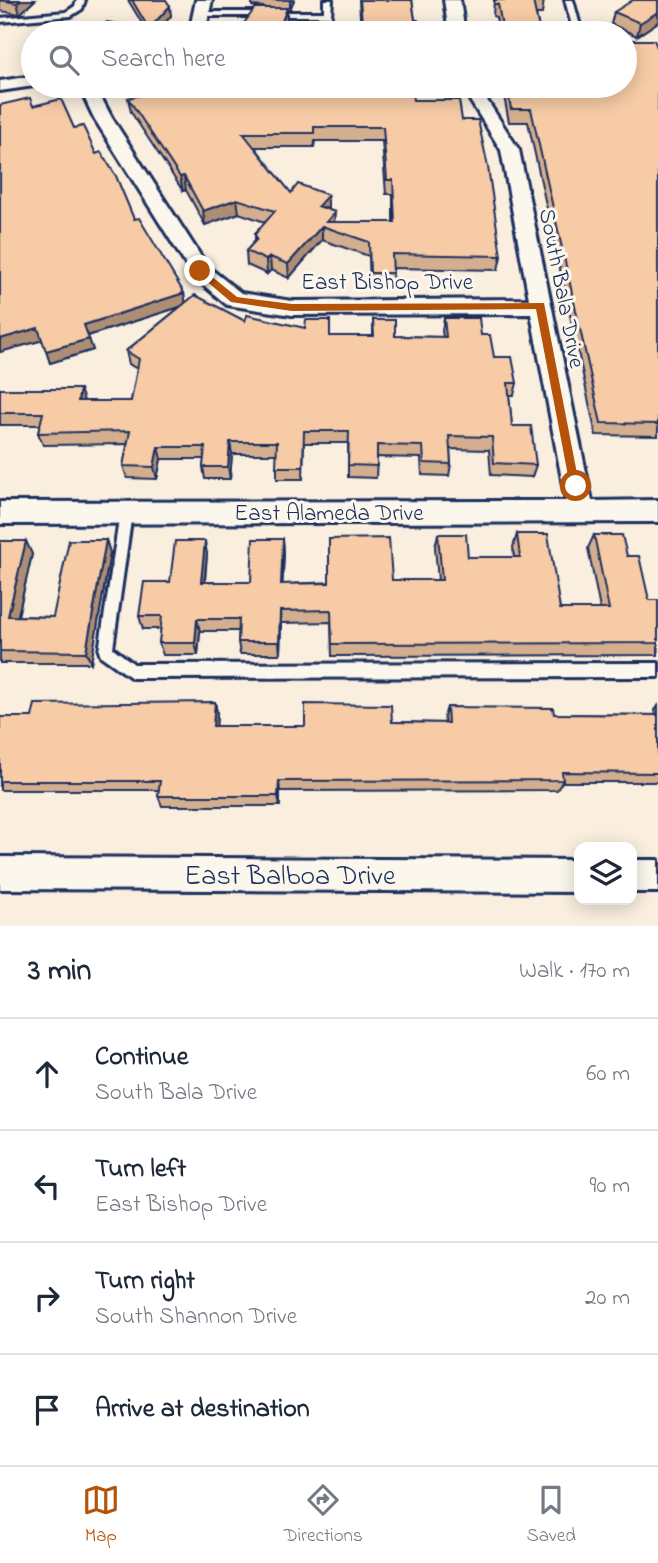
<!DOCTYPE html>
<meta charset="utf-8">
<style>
:root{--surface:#fff;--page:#f6f6f7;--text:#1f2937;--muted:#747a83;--line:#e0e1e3;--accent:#b45309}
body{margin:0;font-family:"Indie Flower",sans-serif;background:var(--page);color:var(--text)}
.controls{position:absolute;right:21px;bottom:21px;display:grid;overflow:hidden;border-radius:14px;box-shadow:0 4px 18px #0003}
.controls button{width:63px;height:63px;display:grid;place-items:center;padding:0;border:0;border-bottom:2px solid var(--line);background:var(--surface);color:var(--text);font:35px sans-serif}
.stop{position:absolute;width:21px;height:21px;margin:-16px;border:5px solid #b45309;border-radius:50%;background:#fff}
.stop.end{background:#b45309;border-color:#fff;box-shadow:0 2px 7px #0008}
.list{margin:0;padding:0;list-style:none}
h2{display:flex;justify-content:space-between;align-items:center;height:91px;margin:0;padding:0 28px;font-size:30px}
h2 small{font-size:23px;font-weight:400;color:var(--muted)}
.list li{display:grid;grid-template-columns:46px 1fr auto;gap:21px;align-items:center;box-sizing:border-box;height:112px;padding:0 28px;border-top:2px solid var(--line)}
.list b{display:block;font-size:26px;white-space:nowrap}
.list p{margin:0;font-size:23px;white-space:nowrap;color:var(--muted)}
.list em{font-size:23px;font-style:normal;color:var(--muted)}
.icon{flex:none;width:38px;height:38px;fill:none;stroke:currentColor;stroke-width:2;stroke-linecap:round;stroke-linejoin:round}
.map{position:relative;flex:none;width:658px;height:926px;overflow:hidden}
.search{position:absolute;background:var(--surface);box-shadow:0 4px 18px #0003;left:21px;right:21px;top:21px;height:77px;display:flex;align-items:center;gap:18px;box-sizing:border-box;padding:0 24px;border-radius:38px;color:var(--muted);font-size:26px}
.sheet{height:539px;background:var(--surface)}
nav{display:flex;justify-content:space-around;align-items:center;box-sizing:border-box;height:98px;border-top:2px solid var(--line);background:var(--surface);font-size:19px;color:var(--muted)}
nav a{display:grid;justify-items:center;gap:4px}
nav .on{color:var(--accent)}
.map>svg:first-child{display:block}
</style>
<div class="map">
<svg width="658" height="926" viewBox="0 0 658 926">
<rect width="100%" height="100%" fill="#faeede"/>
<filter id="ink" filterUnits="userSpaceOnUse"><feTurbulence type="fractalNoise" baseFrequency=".0143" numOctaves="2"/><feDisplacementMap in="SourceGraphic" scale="14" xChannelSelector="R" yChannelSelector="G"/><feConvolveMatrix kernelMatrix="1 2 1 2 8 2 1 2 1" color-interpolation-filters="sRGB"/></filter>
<g filter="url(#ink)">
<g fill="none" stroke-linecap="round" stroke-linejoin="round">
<g stroke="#1b2f5e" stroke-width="6">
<path id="service" d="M 77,0 L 85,0 L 82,9 L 71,16 L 0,22 L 0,18 L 66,12 L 75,6 Z
M 324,0 L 332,0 L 331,16 L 201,16 L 197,14 L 201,12 L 324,12 Z
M 565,0 L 573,0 L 582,33 L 574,33 Z
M 126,508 L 131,509 L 132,513 L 113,648 L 134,664 L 658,663 L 658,677 L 132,678 L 101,656 L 99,651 L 120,513 L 121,509 Z"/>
</g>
<g stroke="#1b2f5e" stroke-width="6">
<path id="minor" d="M 196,0 L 212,0 L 205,33 L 189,33 Z
M 444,0 L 460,0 L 465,33 L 449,33 Z
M 33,76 L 34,86 L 0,91 L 0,81 Z
M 79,86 L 95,86 L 112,118 L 207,266 L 241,293 L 292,301 L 529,299 L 501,150 L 461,86 L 478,86 L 519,150 L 592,501 L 658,500 L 658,522 L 0,524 L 0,502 L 566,501 L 531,314 L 292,315 L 227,305 L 193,276 L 94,118 Z
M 0,857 L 579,860 L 579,892 L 0,889 Z
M 632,860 L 658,860 L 658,892 L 632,892 Z"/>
</g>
<use href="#service" fill="#fbf7ec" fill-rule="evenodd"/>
<use href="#minor" fill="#fbf7ec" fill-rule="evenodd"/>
</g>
<path fill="#d4af8f" stroke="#1b2f5e" stroke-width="2" fill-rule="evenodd" d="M 0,0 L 35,0 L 20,14 L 0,11 Z
M 128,0 L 166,0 L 171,16 L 156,33 L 148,33 Z
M 252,0 L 294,0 L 290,9 L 287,9 L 287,19 L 285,25 L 289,33 L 263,8 L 263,7 L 252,6 Z
M 359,0 L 412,0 L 415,20 L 419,33 L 361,33 Z
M 494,0 L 544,0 L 542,14 L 536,14 L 540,33 L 499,33 L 496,17 L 493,16 Z
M 658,0 L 658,22 L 637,36 L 611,24 L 614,12 Z
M 658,49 L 658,436 L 596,435 L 528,122 L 509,122 L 502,86 L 625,86 Z
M 345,90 L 413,100 L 462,120 L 501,256 L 498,270 L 393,268 L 392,286 L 370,286 L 369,256 L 322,240 L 289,278 L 271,270 L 267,274 L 247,265 L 246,251 L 255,241 L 255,234 L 265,222 L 239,213 L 205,225 L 186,190 L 183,191 L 131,112 L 128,98 L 185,91 L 253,91 ZM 315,141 L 382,141 L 386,194 L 393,194 L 393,222 L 334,222 L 328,210 L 291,193 L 255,147 L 314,147 Z
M 0,105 L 33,106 L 74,128 L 96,154 L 134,219 L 184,293 L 185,303 L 245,321 L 330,336 L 373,336 L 373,320 L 395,336 L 443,337 L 442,331 L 444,318 L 481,335 L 494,357 L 517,383 L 514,395 L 509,395 L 512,426 L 536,465 L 532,477 L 491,475 L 489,450 L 450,449 L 451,464 L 449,476 L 422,475 L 421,458 L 377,457 L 376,478 L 348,477 L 348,443 L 304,443 L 303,479 L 277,479 L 277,454 L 232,454 L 230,479 L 205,479 L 203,467 L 204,459 L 161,459 L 157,479 L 127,478 L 123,466 L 128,444 L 43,445 L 38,433 L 40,425 L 0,425 L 0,389 L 84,401 L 131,401 L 137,369 L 129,364 L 126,351 L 180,307 L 88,336 L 93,350 L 50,363 L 43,340 L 0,352 Z
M 438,534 L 468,557 L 514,557 L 513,547 L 517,534 L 560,609 L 600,609 L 588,548 L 594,535 L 627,556 L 649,600 L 658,600 L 658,655 L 332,656 L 331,622 L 281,623 L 280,654 L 240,654 L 238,642 L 239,631 L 200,631 L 198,655 L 163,655 L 159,643 L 161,629 L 143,629 L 139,616 L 170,582 L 207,554 L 205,582 L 251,582 L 283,539 L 284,553 L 282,584 L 392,580 L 438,580 L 435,547 Z
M 106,540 L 110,553 L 91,663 L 0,663 L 0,541 L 32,554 L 18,616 L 53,617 Z
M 215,702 L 217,713 L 216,726 L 305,726 L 392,722 L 445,723 L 444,717 L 447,707 L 554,714 L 656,715 L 655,710 L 658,706 L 658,782 L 562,782 L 557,790 L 280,791 L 280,806 L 162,806 L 158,796 L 159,790 L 0,790 L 0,717 L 32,717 Z"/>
<path fill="#ad8e74" stroke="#1b2f5e" stroke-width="2" d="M 21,0 L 35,0 L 20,14 L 17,3 Z
M 290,0 L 294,0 L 290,9 Z
M 170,6 L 171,16 L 156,33 L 150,33 L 149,29 Z
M 287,8 L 287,19 L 282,33 L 281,24 Z
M 658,12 L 658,22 L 637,36 L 640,23 Z
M 289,26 L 289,33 L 284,33 Z
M 184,176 L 186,190 L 183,191 L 180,177 Z
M 328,195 L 328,209 L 318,206 Z
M 237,199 L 239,213 L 205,225 L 203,211 Z
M 335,212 L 334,226 L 326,222 Z
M 322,226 L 322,240 L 289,278 L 288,264 Z
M 270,257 L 271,270 L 267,274 L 266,260 Z
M 184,293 L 186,305 L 87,336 L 84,325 Z
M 38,328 L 43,340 L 0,352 L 0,339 Z
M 89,339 L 93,350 L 50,363 L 46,351 Z
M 80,389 L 84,401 L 78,401 Z
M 230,442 L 232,454 L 230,479 L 228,467 Z
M 158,447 L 161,459 L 157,479 L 154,467 Z
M 283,539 L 284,553 L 282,596 L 281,584 Z
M 106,540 L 110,553 L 91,663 L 86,652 Z
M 26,541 L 32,554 L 15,628 L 8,616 Z
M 205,541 L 207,554 L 203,595 L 201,582 Z
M 280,611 L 281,623 L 280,654 L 279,642 Z
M 197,619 L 200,631 L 198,655 L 195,643 Z
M 215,702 L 217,713 L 216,736 L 213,726 Z
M 279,781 L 280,791 L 280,806 L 278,796 Z"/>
<path fill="#f7cba6" stroke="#1b2f5e" stroke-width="2" fill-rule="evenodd" d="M 0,0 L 21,0 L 17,3 Z
M 132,0 L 166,0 L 170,6 L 149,29 Z
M 360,0 L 412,0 L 415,20 L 418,20 L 419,33 L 363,33 Z
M 495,0 L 544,0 L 544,2 L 533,1 L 540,33 L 503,33 L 498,4 L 494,4 Z
M 633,0 L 658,0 L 658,12 L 640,23 L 614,12 Z
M 255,8 L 287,8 L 281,24 L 289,26 L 284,33 L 237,33 Z
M 107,22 L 144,29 L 141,33 L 96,33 Z
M 625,40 L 654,40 L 658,49 L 658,424 L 601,423 L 531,109 L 511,109 L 507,86 L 625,86 Z
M 182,86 L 185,91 L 202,87 L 205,91 L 253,91 L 254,86 L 345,86 L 345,90 L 412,90 L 413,100 L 459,100 L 462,120 L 478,120 L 488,167 L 501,256 L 392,254 L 393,273 L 370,273 L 369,242 L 322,226 L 288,264 L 270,257 L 266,260 L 246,251 L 257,239 L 255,234 L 275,211 L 237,199 L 203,211 L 184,176 L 180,177 L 128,98 ZM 314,127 L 383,127 L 387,180 L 393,180 L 395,222 L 326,222 L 335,212 L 318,206 L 328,195 L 298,184 L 291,193 L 243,133 L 314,133 Z
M 30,98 L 33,106 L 61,99 L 74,128 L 83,126 L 96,154 L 101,152 L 116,176 L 134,219 L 139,218 L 184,293 L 84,325 L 89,339 L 46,351 L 38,328 L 0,339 L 0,105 Z
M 195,295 L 245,321 L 247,315 L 305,328 L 306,320 L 330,320 L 330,336 L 374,336 L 373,320 L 395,320 L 395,336 L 446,337 L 444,318 L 479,318 L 481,335 L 490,335 L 494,357 L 512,357 L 517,383 L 508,383 L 512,426 L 531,426 L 536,465 L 494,463 L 492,437 L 449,436 L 451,464 L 424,463 L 423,446 L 377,445 L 377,466 L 348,465 L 349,431 L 304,431 L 303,467 L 276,467 L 277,442 L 230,442 L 228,467 L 203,467 L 205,447 L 158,447 L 154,467 L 123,466 L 130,431 L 38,433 L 43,413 L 0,413 L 0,389 L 80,389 L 78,401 L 131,401 L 139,359 L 126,351 Z
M 438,534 L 466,534 L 468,557 L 520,557 L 517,534 L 548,534 L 560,609 L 609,609 L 594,535 L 622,535 L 627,556 L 639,556 L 649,600 L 658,600 L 658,643 L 332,644 L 331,610 L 280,611 L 279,642 L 238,642 L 239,619 L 197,619 L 195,643 L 159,643 L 162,616 L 139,616 L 144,582 L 170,582 L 175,541 L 205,541 L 201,582 L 251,582 L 253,539 L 283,539 L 281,584 L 329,583 L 329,539 L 389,538 L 392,580 L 442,580 Z
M 69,540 L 106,540 L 86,652 L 0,651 L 0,541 L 26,541 L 8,616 L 53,617 Z
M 215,702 L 213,726 L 305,726 L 305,704 L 391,705 L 392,722 L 448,723 L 447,707 L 553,708 L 554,714 L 658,715 L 658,773 L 562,772 L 563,780 L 279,781 L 278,796 L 158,796 L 160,781 L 0,781 L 0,717 L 32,717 L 35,704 Z"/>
</g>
<path fill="#b45309" d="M 200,267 L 237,297 L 292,304 L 544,303 L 580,489 L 572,489 L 570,486 L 536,309 L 292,311 L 231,302 L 197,273 Z"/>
<g text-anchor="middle" stroke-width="6" stroke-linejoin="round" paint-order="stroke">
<g font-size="23" fill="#1b2f5e" stroke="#fbf7ec">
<text x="387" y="289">East Bishop Drive</text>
<text transform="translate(563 288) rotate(79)" y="8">South Bala Drive</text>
<text x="329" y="520">East Alameda Drive</text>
</g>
<g font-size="28" fill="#1b2f5e" stroke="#fbf7ec">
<text x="290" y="884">East Balboa Drive</text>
</g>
</g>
</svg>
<div class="controls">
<button><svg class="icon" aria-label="layers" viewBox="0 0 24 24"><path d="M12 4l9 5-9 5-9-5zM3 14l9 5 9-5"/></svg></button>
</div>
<div class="stop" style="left:576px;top:486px"></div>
<div class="stop end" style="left:200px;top:271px"></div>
<div class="search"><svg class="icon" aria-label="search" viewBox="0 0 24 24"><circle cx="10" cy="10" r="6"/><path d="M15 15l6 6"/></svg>Search here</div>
</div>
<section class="sheet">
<h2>3 min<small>Walk · 170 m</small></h2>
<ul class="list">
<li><svg class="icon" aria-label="ahead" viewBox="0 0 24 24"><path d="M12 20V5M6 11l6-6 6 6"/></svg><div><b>Continue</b><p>South Bala Drive</p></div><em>60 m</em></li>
<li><svg class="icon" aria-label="left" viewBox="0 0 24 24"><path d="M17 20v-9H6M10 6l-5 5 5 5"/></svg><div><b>Turn left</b><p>East Bishop Drive</p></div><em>90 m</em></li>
<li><svg class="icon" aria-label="right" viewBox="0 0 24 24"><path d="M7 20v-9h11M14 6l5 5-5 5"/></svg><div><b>Turn right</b><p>South Shannon Drive</p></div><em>20 m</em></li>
<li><svg class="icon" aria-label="arrive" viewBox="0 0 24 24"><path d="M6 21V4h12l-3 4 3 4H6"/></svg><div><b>Arrive at destination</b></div></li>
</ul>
</section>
<nav>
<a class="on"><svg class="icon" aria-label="map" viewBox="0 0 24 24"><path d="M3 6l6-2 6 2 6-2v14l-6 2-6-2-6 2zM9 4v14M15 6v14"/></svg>Map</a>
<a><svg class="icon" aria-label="directions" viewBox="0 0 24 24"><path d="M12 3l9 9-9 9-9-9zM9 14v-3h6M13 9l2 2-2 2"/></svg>Directions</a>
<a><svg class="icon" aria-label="saved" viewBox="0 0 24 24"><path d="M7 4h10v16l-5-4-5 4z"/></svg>Saved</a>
</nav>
